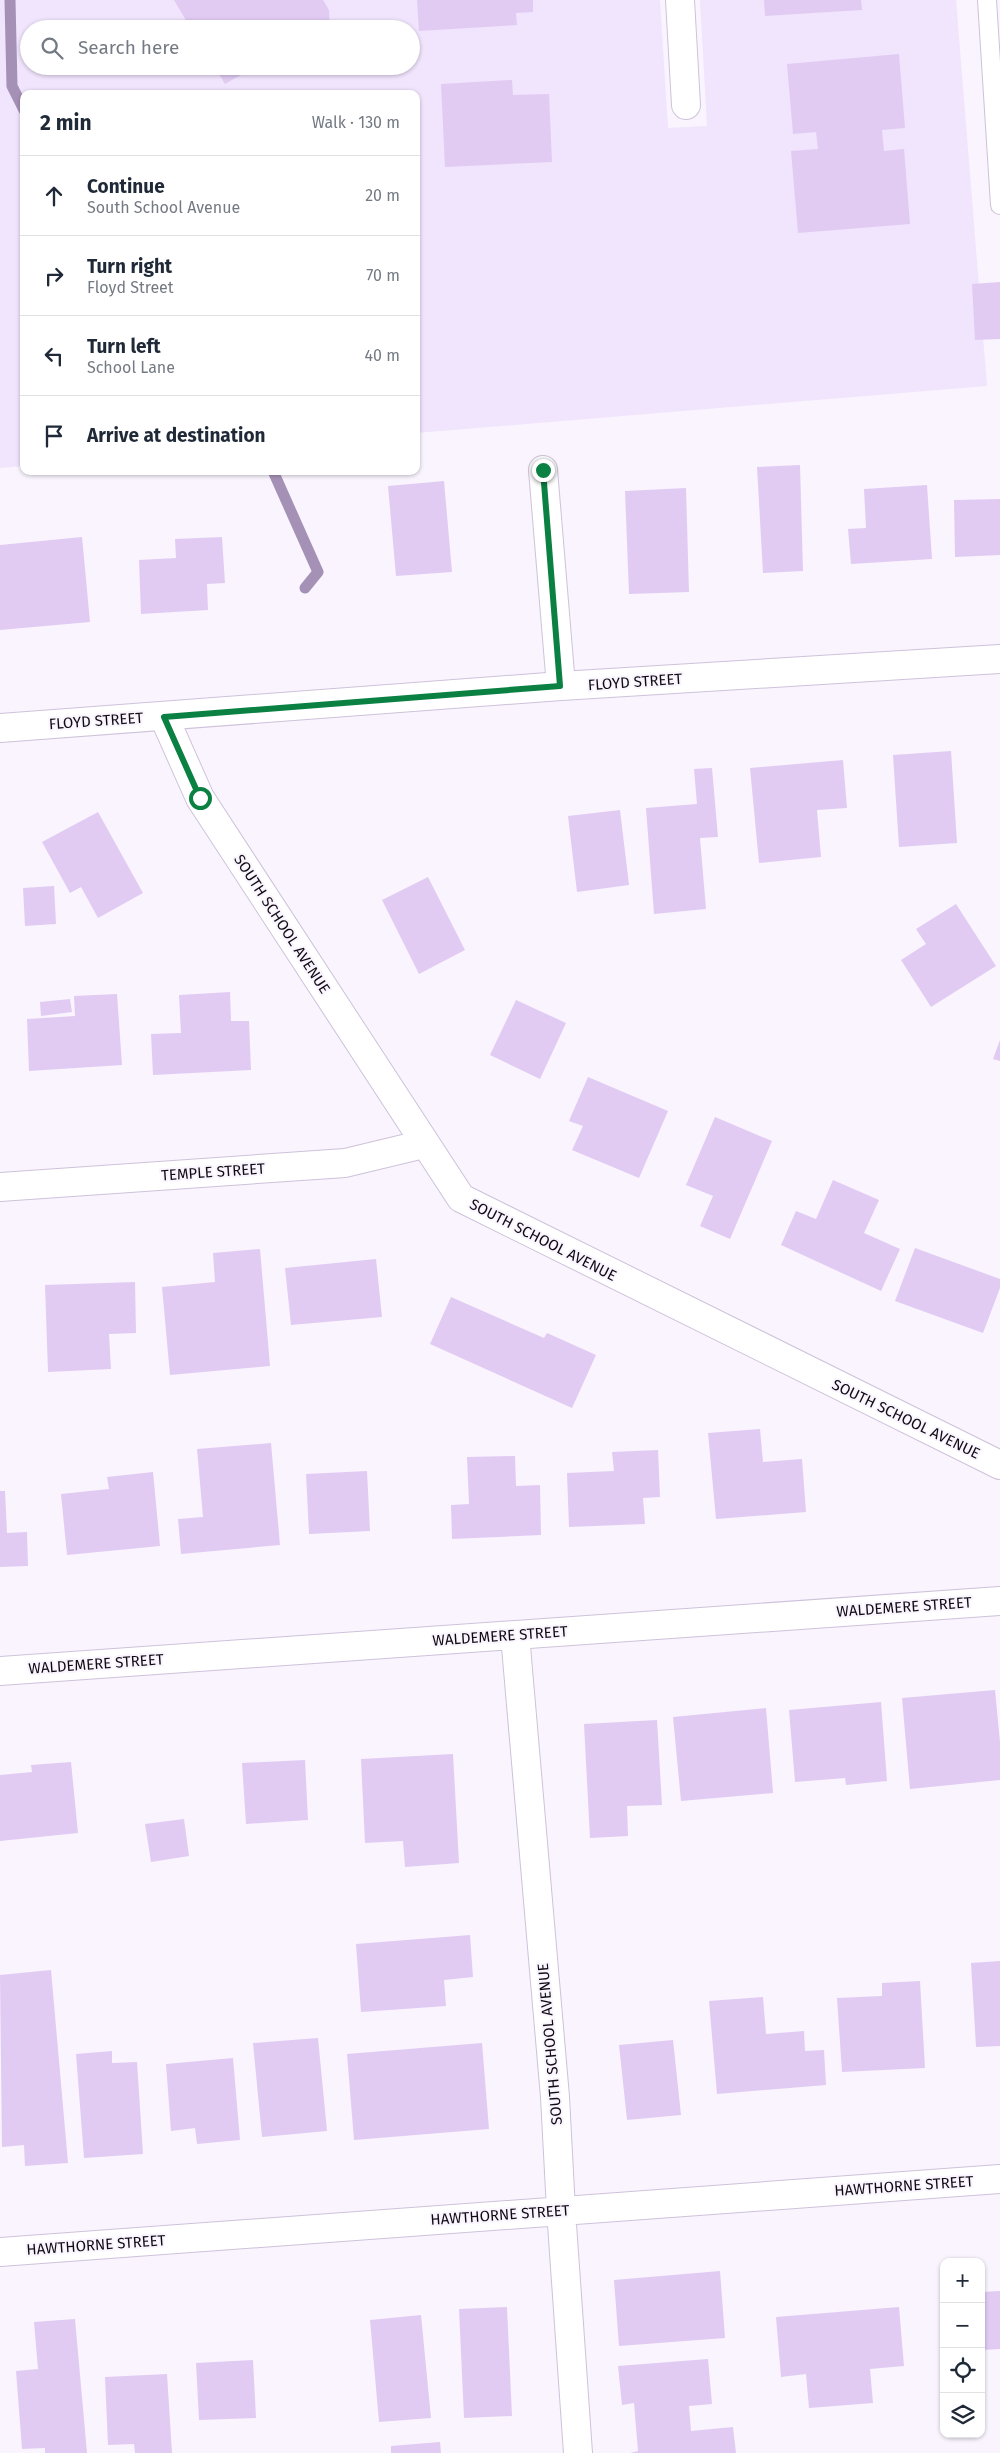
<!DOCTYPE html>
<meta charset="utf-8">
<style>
:root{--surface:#fff;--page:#f2f2f3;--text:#1f2937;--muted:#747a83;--line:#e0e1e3}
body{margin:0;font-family:"Fira Sans",sans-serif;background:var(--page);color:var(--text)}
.controls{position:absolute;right:15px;bottom:15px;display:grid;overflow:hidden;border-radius:10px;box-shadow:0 1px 4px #0004}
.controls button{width:45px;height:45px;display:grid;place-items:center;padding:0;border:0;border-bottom:1px solid var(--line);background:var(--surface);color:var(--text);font:25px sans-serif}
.stop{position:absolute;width:15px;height:15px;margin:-11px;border:4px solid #0b8043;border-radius:50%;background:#fff}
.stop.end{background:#0b8043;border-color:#fff;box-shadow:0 1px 5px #0008}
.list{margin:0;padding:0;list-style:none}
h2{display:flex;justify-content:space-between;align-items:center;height:65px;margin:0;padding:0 20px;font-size:21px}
h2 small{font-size:16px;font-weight:400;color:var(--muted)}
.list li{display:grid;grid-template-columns:32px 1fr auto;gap:15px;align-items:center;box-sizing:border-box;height:80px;padding:0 20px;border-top:1px solid var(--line)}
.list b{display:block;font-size:19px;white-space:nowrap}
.list p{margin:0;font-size:16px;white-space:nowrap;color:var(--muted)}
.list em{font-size:16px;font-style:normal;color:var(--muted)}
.icon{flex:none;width:28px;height:28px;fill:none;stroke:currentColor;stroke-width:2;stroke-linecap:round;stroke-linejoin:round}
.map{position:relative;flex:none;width:1000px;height:2453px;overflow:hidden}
.search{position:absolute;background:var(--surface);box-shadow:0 1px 4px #0004;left:20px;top:20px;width:400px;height:55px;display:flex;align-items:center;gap:12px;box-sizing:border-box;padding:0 18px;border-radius:28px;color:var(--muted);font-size:19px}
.panel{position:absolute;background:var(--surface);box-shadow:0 1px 4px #0004;left:20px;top:90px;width:400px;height:385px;border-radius:10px}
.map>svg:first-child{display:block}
</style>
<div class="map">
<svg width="1000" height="2453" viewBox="0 0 1000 2453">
<rect width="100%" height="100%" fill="#f9f4fe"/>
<path fill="#f1e4fd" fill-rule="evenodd" d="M 0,0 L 660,0 L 668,128 L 707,126 L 700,0 L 956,0 L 987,386 L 416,433 L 416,94 L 24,94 L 24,466 L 0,468 ZM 29,29 L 411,29 L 411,66 L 29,66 Z"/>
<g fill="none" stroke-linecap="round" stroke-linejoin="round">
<path stroke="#a591b6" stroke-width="11" d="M 10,0 L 12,86 L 24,110
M 273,471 L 318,572 L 305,588"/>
</g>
<path fill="#e1cbf3" d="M 174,0 L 323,0 L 329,10 L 330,29 L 191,29 Z
M 417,0 L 533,0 L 533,12 L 516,13 L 517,25 L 419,31 Z
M 764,0 L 861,0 L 862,10 L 765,16 Z
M 899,54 L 905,128 L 882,130 L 884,151 L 904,149 L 910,224 L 798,233 L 791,151 L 818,149 L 816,132 L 793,134 L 787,64 Z
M 214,66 L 284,66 L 273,73 L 241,75 L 225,84 Z
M 512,80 L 513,95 L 549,94 L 552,162 L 445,167 L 441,84 Z
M 1000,282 L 1000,339 L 975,340 L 972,284 Z
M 800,465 L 803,571 L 763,573 L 757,467 Z
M 444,481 L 452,572 L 396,576 L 388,486 Z
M 927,485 L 932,559 L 851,564 L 848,529 L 866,528 L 864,489 Z
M 686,488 L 689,592 L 629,594 L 625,491 Z
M 1000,499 L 1000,555 L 955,557 L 954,500 Z
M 82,537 L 90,622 L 0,630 L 0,545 Z
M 222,537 L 225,583 L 207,584 L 208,610 L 141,614 L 139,560 L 176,558 L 175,539 Z
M 951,751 L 957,843 L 899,847 L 893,755 Z
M 843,760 L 847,808 L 817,810 L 821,857 L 759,863 L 750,768 Z
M 712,768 L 718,837 L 700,838 L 706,909 L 654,914 L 646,808 L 697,804 L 694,769 Z
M 620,810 L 629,885 L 577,892 L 568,816 Z
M 98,812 L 143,893 L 98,918 L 81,887 L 70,893 L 42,842 Z
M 428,877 L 465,950 L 419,974 L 382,900 Z
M 54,886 L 56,924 L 25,926 L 23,888 Z
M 956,904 L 996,966 L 931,1007 L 901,960 L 926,944 L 916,929 Z
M 230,992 L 231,1021 L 249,1021 L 251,1070 L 153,1075 L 151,1034 L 181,1033 L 179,995 Z
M 117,994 L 122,1065 L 29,1071 L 27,1019 L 75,1016 L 74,996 Z
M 70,999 L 72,1012 L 41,1016 L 40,1002 Z
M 516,1000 L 566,1023 L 540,1079 L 490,1055 Z
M 1000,1040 L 1000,1061 L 993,1059 Z
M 588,1077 L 668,1111 L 639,1178 L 572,1150 L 583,1126 L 569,1121 Z
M 715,1117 L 772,1141 L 730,1239 L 700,1226 L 713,1196 L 686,1185 Z
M 833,1180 L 879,1200 L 864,1233 L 900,1249 L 881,1291 L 781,1245 L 796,1211 L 816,1219 Z
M 915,1248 L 1000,1279 L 1000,1288 L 983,1333 L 895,1301 Z
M 260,1249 L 270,1366 L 170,1375 L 162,1287 L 215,1282 L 213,1253 Z
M 376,1259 L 382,1317 L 291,1325 L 285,1268 Z
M 135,1282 L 136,1333 L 109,1334 L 111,1369 L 48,1372 L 45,1285 Z
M 451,1297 L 544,1338 L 547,1333 L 596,1355 L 572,1408 L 430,1344 Z
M 760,1429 L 763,1462 L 802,1459 L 806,1512 L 716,1519 L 708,1433 Z
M 271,1443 L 280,1545 L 181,1554 L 178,1519 L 203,1517 L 197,1449 Z
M 658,1450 L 660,1497 L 643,1498 L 645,1524 L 569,1527 L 567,1473 L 614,1471 L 612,1452 Z
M 515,1456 L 516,1486 L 540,1485 L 541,1535 L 452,1539 L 451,1505 L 469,1504 L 467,1457 Z
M 367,1471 L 370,1531 L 309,1534 L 306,1474 Z
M 153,1472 L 160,1546 L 67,1555 L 61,1494 L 109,1489 L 107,1477 Z
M 0,1491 L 5,1491 L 7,1533 L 27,1532 L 28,1566 L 0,1567 Z
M 995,1690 L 1000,1742 L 1000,1780 L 910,1789 L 902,1698 Z
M 881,1702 L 887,1781 L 846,1785 L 845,1778 L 795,1782 L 789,1710 Z
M 766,1708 L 773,1793 L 681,1801 L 673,1717 Z
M 657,1720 L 662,1805 L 627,1806 L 628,1836 L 590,1838 L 584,1724 Z
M 453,1754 L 459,1863 L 405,1867 L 403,1841 L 365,1843 L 361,1759 Z
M 305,1760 L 308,1820 L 246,1824 L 242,1763 Z
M 71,1762 L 78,1833 L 0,1841 L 0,1775 L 32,1772 L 31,1765 Z
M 184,1819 L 189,1856 L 151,1862 L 145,1824 Z
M 470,1935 L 473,1977 L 444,1980 L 446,2006 L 361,2012 L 356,1944 Z
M 1000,1961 L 1000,2046 L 976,2047 L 971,1963 Z
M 51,1970 L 68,2163 L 25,2166 L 24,2145 L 2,2147 L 0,1975 Z
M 920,1981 L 925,2068 L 842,2072 L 837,1998 L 882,1996 L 882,1983 Z
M 763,1997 L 766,2034 L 804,2031 L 805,2051 L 824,2050 L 826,2085 L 717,2094 L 709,2001 Z
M 318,2038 L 327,2131 L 262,2137 L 253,2043 Z
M 673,2040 L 681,2115 L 627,2120 L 619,2045 Z
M 482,2043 L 489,2129 L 354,2140 L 347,2054 Z
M 112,2051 L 112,2063 L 137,2062 L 143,2154 L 84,2158 L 76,2054 Z
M 233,2058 L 240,2140 L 197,2144 L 195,2128 L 171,2131 L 166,2064 Z
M 720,2271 L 725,2338 L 619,2346 L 614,2280 Z
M 1000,2291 L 1000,2349 L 981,2350 L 981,2292 Z
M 507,2307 L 512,2416 L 464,2418 L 459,2309 Z
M 899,2307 L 904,2366 L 870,2369 L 873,2403 L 809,2408 L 806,2374 L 781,2377 L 776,2317 Z
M 421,2315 L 431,2418 L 379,2422 L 370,2320 Z
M 75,2319 L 87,2453 L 45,2453 L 45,2448 L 22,2449 L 16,2371 L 38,2369 L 34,2322 Z
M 708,2359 L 712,2404 L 689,2406 L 691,2431 L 733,2427 L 736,2453 L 630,2453 L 638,2451 L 634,2403 L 622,2405 L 618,2366 Z
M 253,2360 L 256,2418 L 199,2420 L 196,2363 Z
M 167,2374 L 172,2453 L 135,2453 L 134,2444 L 108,2445 L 105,2377 Z
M 440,2442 L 441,2453 L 391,2453 L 391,2446 Z"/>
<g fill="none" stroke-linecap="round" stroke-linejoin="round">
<g stroke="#cec2da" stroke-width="20">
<path id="service" d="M 987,0 L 1000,205"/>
</g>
<g stroke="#cec2da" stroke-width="30">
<path id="minor" d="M 680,0 L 686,105
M 543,470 L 561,686
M 164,717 L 200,798 L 461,1198 L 1000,1465
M 0,728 L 561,686 L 1000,659
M 0,1187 L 345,1163 L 424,1144
M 515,1635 L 555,2097 L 561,2210 L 578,2453
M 0,1671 L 1000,1601
M 0,2252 L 1000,2179"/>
</g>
<use href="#service" stroke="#fff" stroke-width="18"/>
<use href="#minor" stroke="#fff" stroke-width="28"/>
</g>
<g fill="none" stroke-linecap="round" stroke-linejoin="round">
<path stroke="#0b8043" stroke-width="6" d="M 200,798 L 164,717 L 560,686 L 543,470"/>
</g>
<g text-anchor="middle" stroke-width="4" stroke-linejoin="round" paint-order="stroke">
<g font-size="15" fill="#100b13" stroke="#f9f4fe">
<text transform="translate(635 682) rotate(-4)" y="5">FLOYD STREET</text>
<text transform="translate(96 721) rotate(-4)" y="5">FLOYD STREET</text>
<text transform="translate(282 924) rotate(57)" y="5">SOUTH SCHOOL AVENUE</text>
<text transform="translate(213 1172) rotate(-4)" y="5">TEMPLE STREET</text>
<text transform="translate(543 1240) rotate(27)" y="5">SOUTH SCHOOL AVENUE</text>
<text transform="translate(906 1419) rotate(26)" y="5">SOUTH SCHOOL AVENUE</text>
<text transform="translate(904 1607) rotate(-4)" y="5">WALDEMERE STREET</text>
<text transform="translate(500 1636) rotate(-4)" y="5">WALDEMERE STREET</text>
<text transform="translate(96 1664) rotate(-4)" y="5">WALDEMERE STREET</text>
<text transform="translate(550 2044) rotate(-95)" y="5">SOUTH SCHOOL AVENUE</text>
<text transform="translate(904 2186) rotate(-4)" y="5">HAWTHORNE STREET</text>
<text transform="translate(500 2215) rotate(-4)" y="5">HAWTHORNE STREET</text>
<text transform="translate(96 2245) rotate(-4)" y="5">HAWTHORNE STREET</text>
</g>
</g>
</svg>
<div class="controls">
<button>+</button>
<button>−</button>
<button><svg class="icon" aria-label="locate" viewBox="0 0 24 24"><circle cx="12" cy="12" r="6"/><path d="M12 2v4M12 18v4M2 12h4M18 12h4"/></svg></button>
<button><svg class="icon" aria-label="layers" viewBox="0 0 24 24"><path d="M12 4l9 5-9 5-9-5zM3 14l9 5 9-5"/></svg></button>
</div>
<div class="stop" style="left:200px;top:798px"></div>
<div class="stop end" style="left:543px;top:470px"></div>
<div class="search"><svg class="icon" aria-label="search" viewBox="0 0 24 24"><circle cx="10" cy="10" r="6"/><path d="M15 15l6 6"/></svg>Search here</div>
<section class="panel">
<h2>2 min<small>Walk · 130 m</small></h2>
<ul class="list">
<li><svg class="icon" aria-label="ahead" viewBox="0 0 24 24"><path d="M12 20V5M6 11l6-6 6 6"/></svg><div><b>Continue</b><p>South School Avenue</p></div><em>20 m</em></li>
<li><svg class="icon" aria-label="right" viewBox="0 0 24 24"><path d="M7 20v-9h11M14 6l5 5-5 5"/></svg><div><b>Turn right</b><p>Floyd Street</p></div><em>70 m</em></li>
<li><svg class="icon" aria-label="left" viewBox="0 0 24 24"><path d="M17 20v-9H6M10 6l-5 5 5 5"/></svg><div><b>Turn left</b><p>School Lane</p></div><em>40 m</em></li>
<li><svg class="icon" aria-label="arrive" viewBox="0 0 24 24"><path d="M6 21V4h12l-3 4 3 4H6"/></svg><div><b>Arrive at destination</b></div></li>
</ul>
</section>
</div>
